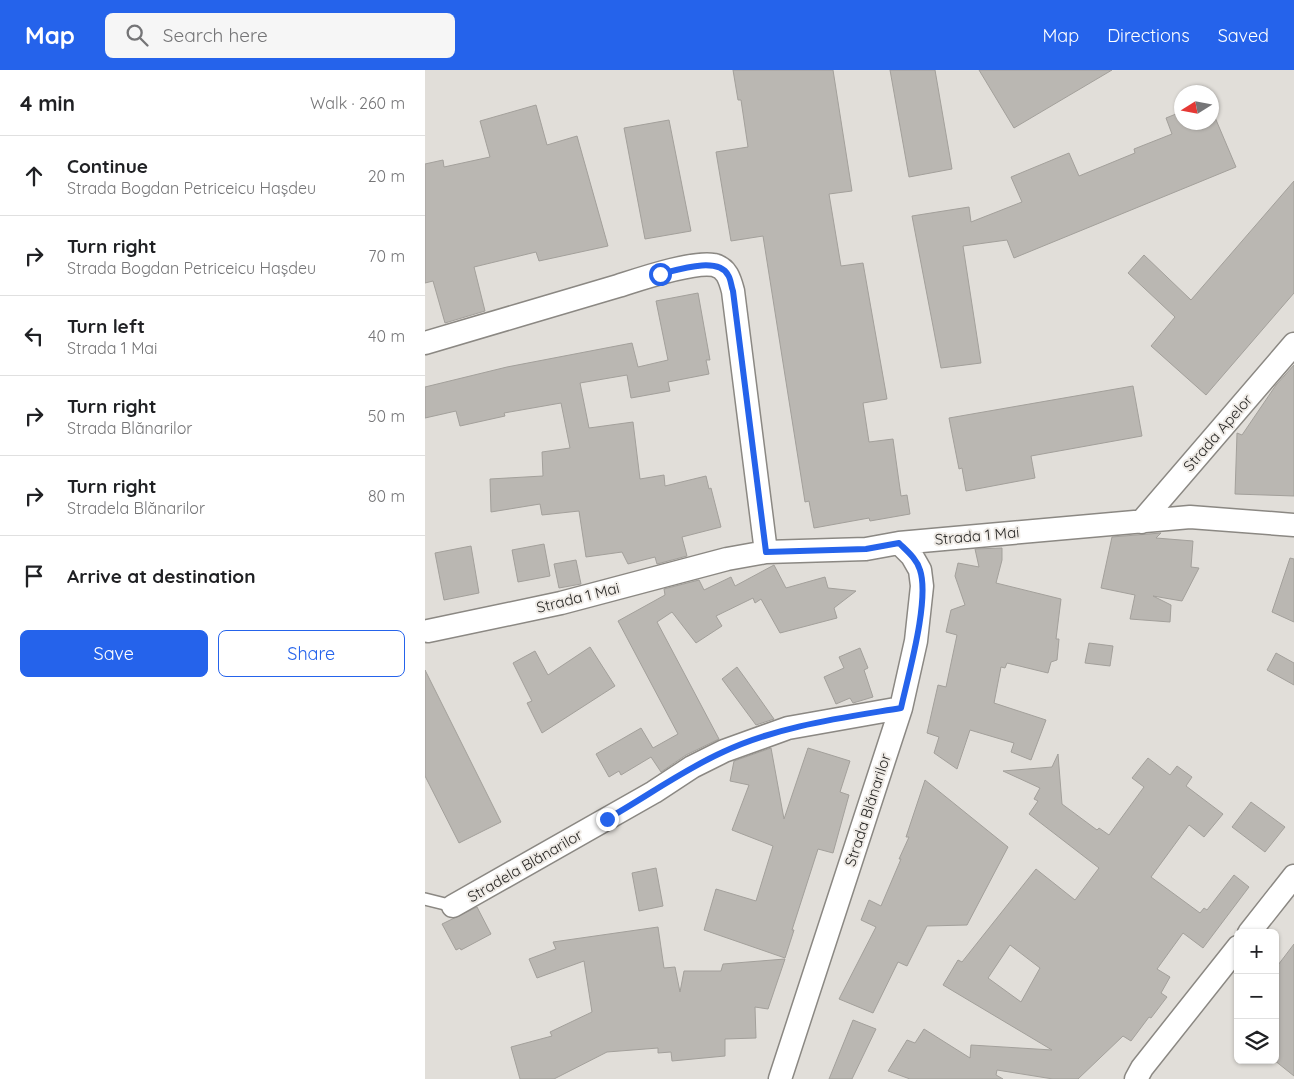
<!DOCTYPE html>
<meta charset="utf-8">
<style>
:root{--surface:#fff;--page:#f6f6f6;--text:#202124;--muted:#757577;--line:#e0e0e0;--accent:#2563eb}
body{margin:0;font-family:Quicksand,sans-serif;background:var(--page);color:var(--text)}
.controls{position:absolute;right:15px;bottom:15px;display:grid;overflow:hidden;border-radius:8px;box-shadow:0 1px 4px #0004}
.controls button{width:45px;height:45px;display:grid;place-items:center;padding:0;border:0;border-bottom:1px solid var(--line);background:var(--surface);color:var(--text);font:25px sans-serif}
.compass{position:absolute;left:749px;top:15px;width:45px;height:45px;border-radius:50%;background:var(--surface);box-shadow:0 1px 4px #0004;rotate:259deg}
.stop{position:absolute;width:15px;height:15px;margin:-11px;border:4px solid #2563eb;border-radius:50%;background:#fff}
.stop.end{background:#2563eb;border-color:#fff;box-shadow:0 1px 5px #0008}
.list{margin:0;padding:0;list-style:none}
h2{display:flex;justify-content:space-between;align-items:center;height:65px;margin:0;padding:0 20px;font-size:21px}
h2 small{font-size:16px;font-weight:400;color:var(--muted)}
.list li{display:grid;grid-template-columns:32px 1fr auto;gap:15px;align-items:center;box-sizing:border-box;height:80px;padding:0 20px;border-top:1px solid var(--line)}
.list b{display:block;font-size:19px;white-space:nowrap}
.list p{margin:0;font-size:16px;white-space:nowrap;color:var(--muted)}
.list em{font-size:16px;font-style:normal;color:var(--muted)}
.actions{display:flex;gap:10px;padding:15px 20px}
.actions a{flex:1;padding:11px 0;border:1px solid var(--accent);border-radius:8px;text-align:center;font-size:18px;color:var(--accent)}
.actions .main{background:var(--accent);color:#fff}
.icon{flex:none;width:28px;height:28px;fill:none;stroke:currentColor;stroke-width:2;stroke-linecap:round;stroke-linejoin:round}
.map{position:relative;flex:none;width:869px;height:1009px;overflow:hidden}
header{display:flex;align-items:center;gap:30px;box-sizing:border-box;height:70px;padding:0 25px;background:var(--accent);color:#fff}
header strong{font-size:24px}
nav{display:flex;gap:28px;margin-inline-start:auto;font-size:18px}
.search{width:350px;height:45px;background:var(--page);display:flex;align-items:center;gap:12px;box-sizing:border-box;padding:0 18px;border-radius:8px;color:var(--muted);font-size:19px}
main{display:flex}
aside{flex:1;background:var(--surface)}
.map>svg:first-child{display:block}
</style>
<header>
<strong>Map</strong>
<div class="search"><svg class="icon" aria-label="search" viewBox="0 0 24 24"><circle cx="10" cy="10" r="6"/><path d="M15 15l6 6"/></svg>Search here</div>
<nav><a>Map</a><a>Directions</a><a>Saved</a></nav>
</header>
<main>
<aside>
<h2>4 min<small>Walk · 260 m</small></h2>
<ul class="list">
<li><svg class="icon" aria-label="ahead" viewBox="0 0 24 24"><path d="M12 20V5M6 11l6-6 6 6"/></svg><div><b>Continue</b><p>Strada Bogdan Petriceicu Hașdeu</p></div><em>20 m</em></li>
<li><svg class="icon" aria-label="right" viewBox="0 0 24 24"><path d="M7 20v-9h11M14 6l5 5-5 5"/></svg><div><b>Turn right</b><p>Strada Bogdan Petriceicu Hașdeu</p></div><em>70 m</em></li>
<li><svg class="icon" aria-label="left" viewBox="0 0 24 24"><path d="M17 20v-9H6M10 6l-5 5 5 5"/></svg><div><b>Turn left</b><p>Strada 1 Mai</p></div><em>40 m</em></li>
<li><svg class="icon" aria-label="right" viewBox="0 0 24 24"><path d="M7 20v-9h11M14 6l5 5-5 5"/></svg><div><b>Turn right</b><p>Strada Blănarilor</p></div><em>50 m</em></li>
<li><svg class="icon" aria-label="right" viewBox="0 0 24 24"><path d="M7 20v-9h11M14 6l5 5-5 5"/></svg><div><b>Turn right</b><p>Stradela Blănarilor</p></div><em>80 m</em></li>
<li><svg class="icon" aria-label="arrive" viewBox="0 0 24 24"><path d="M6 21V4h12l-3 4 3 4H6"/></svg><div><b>Arrive at destination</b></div></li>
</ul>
<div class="actions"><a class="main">Save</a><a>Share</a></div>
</aside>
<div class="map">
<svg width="869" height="1009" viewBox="0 0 869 1009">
<rect width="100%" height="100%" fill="#e1ded9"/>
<path fill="#bab7b2" stroke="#a3a09b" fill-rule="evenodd" d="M 308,0 L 408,0 L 427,121 L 404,124 L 416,196 L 438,193 L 462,329 L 438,333 L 444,372 L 468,369 L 476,426 L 482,425 L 485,444 L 445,451 L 444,448 L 389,458 L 384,431 L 380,432 L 338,166 L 306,171 L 291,82 L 323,77 L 316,30 L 313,30 Z
M 465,0 L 510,0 L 527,99 L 484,107 Z
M 554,0 L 687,0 L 589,58 Z
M 111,35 L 122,75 L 152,66 L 183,176 L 114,191 L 111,182 L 49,197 L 60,241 L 20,253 L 8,211 L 0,213 L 0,94 L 18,90 L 19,97 L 65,87 L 55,51 Z
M 786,38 L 811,97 L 589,188 L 582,170 L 538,176 L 556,293 L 516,298 L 487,146 L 544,137 L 546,152 L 597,132 L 586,107 L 644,83 L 654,106 L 710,83 L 709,79 L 747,64 L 741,48 L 756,42 L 756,52 L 786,52 Z
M 244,50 L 266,161 L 220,169 L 199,58 Z
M 869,111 L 869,223 L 781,325 L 726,276 L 750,247 L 703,203 L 719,185 L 766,230 Z
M 273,223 L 285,290 L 281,290 L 284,304 L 243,312 L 245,321 L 206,328 L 202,305 L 155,313 L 164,358 L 208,352 L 215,409 L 239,405 L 240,416 L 281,406 L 284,419 L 286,418 L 296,457 L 257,467 L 262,486 L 232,494 L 230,487 L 203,494 L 197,482 L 161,487 L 154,441 L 117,445 L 115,434 L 66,442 L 65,409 L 118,406 L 117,382 L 145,378 L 136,333 L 79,343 L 80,346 L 35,356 L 31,341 L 0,348 L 0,317 L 82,297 L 207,273 L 213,297 L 243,290 L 231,231 Z
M 869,295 L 869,426 L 810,424 L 812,363 L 817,365 L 851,315 Z
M 708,316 L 717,366 L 606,386 L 610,408 L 541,421 L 537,398 L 534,399 L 524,348 Z
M 736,463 L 731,468 L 768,471 L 766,497 L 774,498 L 757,531 L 728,526 L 746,535 L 745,552 L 705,549 L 710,525 L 676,518 L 687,467 Z
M 119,474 L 125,506 L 93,512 L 87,480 Z
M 46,476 L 54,523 L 19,530 L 10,483 Z
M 577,478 L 577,490 L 571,513 L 636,529 L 631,569 L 634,569 L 632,590 L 626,592 L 623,603 L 582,593 L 580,598 L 576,597 L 569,633 L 621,650 L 606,690 L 586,682 L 589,673 L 545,660 L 532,699 L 509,683 L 514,667 L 502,663 L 513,615 L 521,617 L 532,565 L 521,562 L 526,540 L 540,535 L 530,506 L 533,493 L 554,497 L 550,479 Z
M 865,488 L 869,489 L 869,552 L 847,542 Z
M 151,490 L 156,514 L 134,518 L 129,494 Z
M 349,495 L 361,518 L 400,507 L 403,518 L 431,521 L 409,538 L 412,548 L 355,563 L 336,529 L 330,533 L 328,528 L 291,546 L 297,556 L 271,573 L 247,542 L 232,552 L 294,669 L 261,685 L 236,702 L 226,687 L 196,705 L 194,701 L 184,707 L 171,684 L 216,658 L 228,678 L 253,664 L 193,551 L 240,525 L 239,519 L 274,510 L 279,520 L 306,507 L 310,516 Z
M 664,573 L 688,576 L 685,596 L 660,593 Z
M 165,577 L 190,616 L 117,663 L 102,633 L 107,631 L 88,593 L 110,581 L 123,605 Z
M 435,578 L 443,598 L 439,600 L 448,627 L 428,633 L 425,628 L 411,634 L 399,607 L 419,598 L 414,587 Z
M 851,583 L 869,593 L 869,615 L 842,600 Z
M 312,597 L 320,608 L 349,649 L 331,655 L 297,609 Z
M 0,600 L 76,752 L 34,773 L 0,706 Z
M 346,678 L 359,749 L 383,678 L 425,691 L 415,722 L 424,725 L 408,783 L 393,779 L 367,860 L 369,860 L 360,888 L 279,860 L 291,819 L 331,831 L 348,776 L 307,760 L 324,715 L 305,711 L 309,691 Z
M 633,684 L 637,734 L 672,760 L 674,758 L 684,765 L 719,717 L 707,708 L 723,688 L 745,705 L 752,696 L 767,707 L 761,716 L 798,744 L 779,767 L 764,755 L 726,807 L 775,843 L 779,838 L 782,840 L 809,805 L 824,817 L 778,878 L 758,863 L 732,899 L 745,907 L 736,923 L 742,927 L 726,948 L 724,947 L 706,971 L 698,966 L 653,1009 L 628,1009 L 572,1000 L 571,1005 L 578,1009 L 485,1009 L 463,1001 L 482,970 L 490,973 L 499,959 L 545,988 L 546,975 L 627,980 L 518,915 L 533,890 L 537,892 L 611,799 L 650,830 L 674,798 L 604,744 L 613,731 L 609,729 L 615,718 L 578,701 L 627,697 ZM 585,875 L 615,898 L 596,932 L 563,908 Z
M 500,710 L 583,777 L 542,855 L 502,856 L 482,896 L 473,892 L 448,943 L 414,929 L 451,857 L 436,850 L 444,830 L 456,836 L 476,789 L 474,789 L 484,767 L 481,767 Z
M 826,732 L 860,757 L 840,782 L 807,757 Z
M 231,798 L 238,836 L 214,841 L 207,803 Z
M 52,837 L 66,864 L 36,880 L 35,878 L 31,880 L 17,854 Z
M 233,857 L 239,898 L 250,897 L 255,922 L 259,901 L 296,901 L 298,894 L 360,889 L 343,939 L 330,937 L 331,968 L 300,969 L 300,986 L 247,991 L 246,982 L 233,983 L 233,978 L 182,982 L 129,1009 L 95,1009 L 86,977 L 127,966 L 125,962 L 167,942 L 159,891 L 112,908 L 104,889 L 131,879 L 128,872 Z
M 869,874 L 869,1006 L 849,990 L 850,899 Z
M 428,950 L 451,959 L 427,1009 L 404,1009 Z"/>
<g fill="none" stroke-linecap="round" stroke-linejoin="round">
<g stroke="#8b8883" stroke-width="14">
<path id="service" d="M 0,829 L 28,836"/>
</g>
<g stroke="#8b8883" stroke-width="25">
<path id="minor" d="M 0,273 C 64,254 129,235 193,216 C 215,209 267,191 289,195 C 302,198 305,210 308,221 L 341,482
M 716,452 L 869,274
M 3,561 L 136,533 L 302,489 L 341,482 L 441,479 L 474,473 L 765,447 L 869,455
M 28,836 L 229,722 L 267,697 L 299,681 L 363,658 L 476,638
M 824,863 L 869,806
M 355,1009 L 476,638 L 491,571 L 497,516 L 495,500 L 487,486 L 474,473
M 711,1009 L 717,998 L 813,877"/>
</g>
<use href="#service" stroke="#fff" stroke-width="11"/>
<use href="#minor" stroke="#fff" stroke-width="22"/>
</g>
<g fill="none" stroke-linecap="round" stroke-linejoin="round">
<path stroke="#2563eb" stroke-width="6" d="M 182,749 C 221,727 258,700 298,682 C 353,656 416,648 476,638 C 483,606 505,530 495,500 C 492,489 482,481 474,473 L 441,479 L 341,482 L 308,221 C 306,216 306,209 303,205 C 293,186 252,200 235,204"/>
</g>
<g text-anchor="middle" stroke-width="4" stroke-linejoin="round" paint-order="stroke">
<g font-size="15" fill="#292826" stroke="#efebe6">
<text transform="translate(793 363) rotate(-49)" y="5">Strada Apelor</text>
<text transform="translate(552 466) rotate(-5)" y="5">Strada 1 Mai</text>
<text transform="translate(153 528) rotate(-14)" y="5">Strada 1 Mai</text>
<text transform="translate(443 740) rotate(-72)" y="5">Strada Blănarilor</text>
<text transform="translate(100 796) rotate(-30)" y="5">Stradela Blănarilor</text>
</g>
</g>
</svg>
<div class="controls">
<button>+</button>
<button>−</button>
<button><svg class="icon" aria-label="layers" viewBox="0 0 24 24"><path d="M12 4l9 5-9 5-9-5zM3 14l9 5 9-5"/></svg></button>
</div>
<svg class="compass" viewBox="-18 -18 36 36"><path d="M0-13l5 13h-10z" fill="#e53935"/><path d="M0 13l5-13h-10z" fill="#757577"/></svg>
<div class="stop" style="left:235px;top:204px"></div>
<div class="stop end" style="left:182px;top:749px"></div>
</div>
</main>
